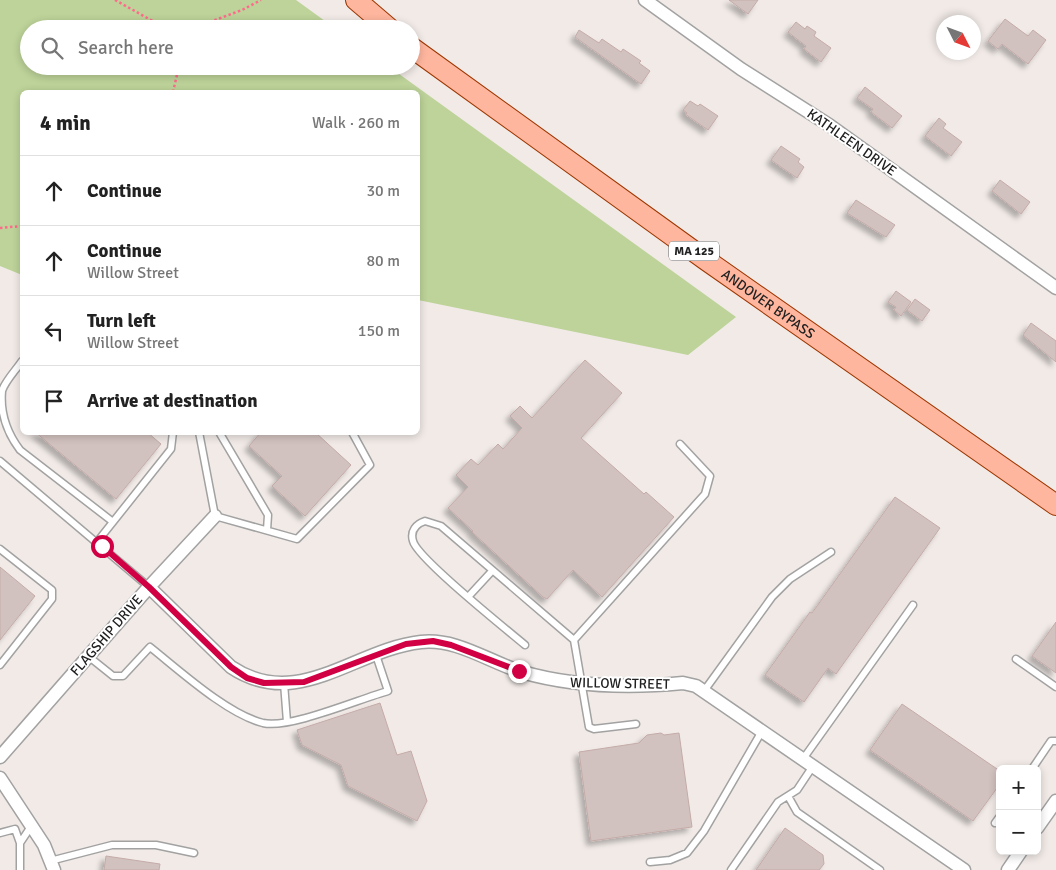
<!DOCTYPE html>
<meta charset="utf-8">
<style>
:root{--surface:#fff;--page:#f2f2f2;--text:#222;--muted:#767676;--line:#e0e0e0}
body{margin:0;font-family:Signika,sans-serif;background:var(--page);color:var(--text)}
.controls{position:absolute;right:15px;bottom:15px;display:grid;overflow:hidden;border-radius:8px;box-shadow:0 2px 8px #0003}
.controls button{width:45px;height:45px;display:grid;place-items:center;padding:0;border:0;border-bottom:1px solid var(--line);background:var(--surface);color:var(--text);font:25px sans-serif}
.compass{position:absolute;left:936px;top:15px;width:45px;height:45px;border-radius:50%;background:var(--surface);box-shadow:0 2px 8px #0003;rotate:132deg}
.stop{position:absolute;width:15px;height:15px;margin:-11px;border:4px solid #d10044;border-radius:50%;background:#fff}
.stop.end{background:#d10044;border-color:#fff;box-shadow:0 1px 5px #0008}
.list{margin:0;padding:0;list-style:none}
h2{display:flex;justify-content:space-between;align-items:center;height:65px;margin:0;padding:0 20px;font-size:21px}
h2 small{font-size:16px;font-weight:400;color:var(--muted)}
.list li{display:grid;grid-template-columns:32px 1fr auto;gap:15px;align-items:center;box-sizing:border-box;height:70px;padding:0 20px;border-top:1px solid var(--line)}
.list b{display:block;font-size:19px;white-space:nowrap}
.list p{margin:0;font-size:16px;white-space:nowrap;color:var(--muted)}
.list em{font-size:16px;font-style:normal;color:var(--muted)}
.icon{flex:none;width:28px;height:28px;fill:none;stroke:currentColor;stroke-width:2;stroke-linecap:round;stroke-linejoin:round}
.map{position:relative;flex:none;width:1056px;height:870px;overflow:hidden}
.search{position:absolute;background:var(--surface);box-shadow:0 2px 8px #0003;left:20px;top:20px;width:400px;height:55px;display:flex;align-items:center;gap:12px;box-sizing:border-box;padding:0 18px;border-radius:28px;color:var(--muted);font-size:19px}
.panel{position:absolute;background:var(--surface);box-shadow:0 2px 8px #0003;left:20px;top:90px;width:400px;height:345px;border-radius:8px}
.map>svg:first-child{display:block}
</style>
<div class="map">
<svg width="1056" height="870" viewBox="0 0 1056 870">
<defs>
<filter id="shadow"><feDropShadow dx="-4.5" dy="4.5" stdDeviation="2.5" flood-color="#0004"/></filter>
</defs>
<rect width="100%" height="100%" fill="#f1eae7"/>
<path fill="#bdd399" d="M 0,0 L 296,0 L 336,29 L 29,29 L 29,66 L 388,66 L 736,317 L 688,355 L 418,300 L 418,92 L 22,92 L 22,275 L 0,266 Z"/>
<path fill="#d2c2bf" stroke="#c4aba8" filter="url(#shadow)" d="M 729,0 L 758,0 L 748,14 Z
M 1005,19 L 1028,36 L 1033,30 L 1046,40 L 1028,64 L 1002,44 L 998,49 L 988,41 Z
M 796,22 L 805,29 L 807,26 L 816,32 L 814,36 L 831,48 L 821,62 L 804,49 L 806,46 L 788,32 Z
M 579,30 L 599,43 L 602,39 L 621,52 L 623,49 L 641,61 L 639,63 L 650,71 L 641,84 L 575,37 Z
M 865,87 L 902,116 L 892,128 L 871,112 L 873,109 L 857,98 Z
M 690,101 L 698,106 L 700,104 L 718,116 L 708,130 L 685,114 L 687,113 L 683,110 Z
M 939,118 L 946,124 L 943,128 L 962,142 L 951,156 L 925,136 Z
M 781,146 L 800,159 L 798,162 L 804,167 L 797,178 L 771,160 Z
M 1000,180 L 1030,202 L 1021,214 L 992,191 Z
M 856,200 L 895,225 L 886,237 L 847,213 Z
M 896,291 L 911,302 L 901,316 L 894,310 L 896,307 L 888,302 Z
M 915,299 L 930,310 L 922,321 L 907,310 Z
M 1031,323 L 1056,341 L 1056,362 L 1023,335 Z
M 585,360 L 622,393 L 581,438 L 644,494 L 646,492 L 674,517 L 602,597 L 573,570 L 547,599 L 543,597 L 472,532 L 473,531 L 448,508 L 468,487 L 456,475 L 471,459 L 478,465 L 498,444 L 503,449 L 522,428 L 510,416 L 520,406 L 532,418 Z
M 35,432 L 147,432 L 161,444 L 116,499 Z
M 261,432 L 315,432 L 351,465 L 305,516 L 272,486 L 282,476 L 249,446 Z
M 895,497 L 940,528 L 836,674 L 828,668 L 804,702 L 765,675 L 810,612 L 812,613 Z
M 0,567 L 35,596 L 0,640 Z
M 1056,622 L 1056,673 L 1032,656 Z
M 380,703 L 397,755 L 411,751 L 427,801 L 417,821 L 348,786 L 341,765 L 302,745 L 297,730 Z
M 902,704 L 1000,771 L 1000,784 L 973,821 L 870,750 Z
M 661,733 L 664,735 L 679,733 L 692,827 L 591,841 L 579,752 L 639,743 L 647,735 Z
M 785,828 L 823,855 L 824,864 L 819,870 L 756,870 Z
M 106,856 L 160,864 L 159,870 L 104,870 Z"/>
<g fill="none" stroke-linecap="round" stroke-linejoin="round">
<g stroke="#a2a2a2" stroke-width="9">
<path id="lane" d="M 22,361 C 16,370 5,381 2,391 C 0,413 8,434 20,450 L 113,522
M 199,432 L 215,516 L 297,539 L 370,465 L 352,432
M 219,432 L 268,515 L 267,530
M 0,461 L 149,587
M 97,542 L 171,449 L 173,432
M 0,549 L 52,590 L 52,599 L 0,665
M 468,597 L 492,571
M 574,640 L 705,494 L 710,476 L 680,444
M 525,645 C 506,629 417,558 413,541 C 410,531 416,524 425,521 L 441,526 L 574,640 L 589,727 L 594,729 L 636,724
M 88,656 L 113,676 L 123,676 L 150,647 C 179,670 227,714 263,723 C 290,729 359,699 388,691 L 376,655
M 1016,659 L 1056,687
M 284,683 L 287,722
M 704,691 L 772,597 L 790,579 L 831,552
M 803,759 L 913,605
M 1032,769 L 1051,741 L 1056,741
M 788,796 L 797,812 L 880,870
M 995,823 L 1000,816
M 0,833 L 15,829 L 20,843
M 50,861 L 112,845 L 156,845 L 194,853
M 650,862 L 670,860 L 687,853 L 704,831 L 762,731
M 20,870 L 20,843 L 32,825
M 731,870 L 778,802 L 797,790 L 813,766"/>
</g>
<g stroke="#a2a2a2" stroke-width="15">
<path id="street" d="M 645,0 L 741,69 L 829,125 L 1056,288
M 149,587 L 231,667 C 298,712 355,649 421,642 C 457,638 489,662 522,672 C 574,687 630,688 683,683 L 696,686 L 964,870
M 0,757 L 149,587 L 215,516
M 0,778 L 44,845 L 54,870
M 1037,828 L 1056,801
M 1008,870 L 1021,851"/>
</g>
<g stroke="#9d3600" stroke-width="22">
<g id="primary">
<path d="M 356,0 L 390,29"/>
<path id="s1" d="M 411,47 L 706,260 L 1056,505"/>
</g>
</g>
<path stroke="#ff6a8b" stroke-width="2.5" stroke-dasharray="2.5 2.5" stroke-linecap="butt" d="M 115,0 L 167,29
M 191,29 L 242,10 L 261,0
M 173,92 L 179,66
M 0,228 L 22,226"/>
<use href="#lane" stroke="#fff" stroke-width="6"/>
<use href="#street" stroke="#fff" stroke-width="12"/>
<use href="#primary" stroke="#ffb69e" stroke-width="20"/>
</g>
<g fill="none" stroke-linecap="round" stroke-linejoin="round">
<path stroke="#d10044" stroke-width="6" d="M 102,546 L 149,587 L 231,667 L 247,678 L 264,683 L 304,682 L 406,644 L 433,641 L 451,645 L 519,671"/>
</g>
<g text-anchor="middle" stroke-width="4" stroke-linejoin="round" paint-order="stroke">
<rect fill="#fff" stroke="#646464" stroke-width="1" x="669" y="241.5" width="50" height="19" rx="4"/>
<g font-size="12" font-weight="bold" fill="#212121">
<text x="694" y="255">MA 125</text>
</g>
<g font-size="14" fill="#212121" stroke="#fff">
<text transform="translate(852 142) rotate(35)" y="5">KATHLEEN DRIVE</text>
<text dy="5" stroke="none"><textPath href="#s1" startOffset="440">ANDOVER BYPASS</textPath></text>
<text transform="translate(106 635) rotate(-49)" y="5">FLAGSHIP DRIVE</text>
<text transform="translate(620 683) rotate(1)" y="5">WILLOW STREET</text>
</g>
</g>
</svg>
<div class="controls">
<button>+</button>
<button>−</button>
</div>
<svg class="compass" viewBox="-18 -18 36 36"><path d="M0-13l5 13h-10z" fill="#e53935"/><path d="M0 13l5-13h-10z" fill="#767676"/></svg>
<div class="stop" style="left:102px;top:546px"></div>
<div class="stop end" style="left:519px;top:671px"></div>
<div class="search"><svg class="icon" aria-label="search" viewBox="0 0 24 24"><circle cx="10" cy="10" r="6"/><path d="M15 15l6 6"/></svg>Search here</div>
<section class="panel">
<h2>4 min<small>Walk · 260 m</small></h2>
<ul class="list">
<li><svg class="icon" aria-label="ahead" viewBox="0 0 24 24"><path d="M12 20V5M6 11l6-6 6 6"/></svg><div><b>Continue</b></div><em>30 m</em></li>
<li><svg class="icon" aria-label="ahead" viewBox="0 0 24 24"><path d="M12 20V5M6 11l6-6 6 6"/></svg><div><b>Continue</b><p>Willow Street</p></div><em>80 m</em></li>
<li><svg class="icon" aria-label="left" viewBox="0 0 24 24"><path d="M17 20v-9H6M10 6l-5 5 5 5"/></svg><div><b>Turn left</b><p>Willow Street</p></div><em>150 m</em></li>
<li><svg class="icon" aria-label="arrive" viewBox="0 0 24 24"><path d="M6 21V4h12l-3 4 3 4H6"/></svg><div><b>Arrive at destination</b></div></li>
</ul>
</section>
</div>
